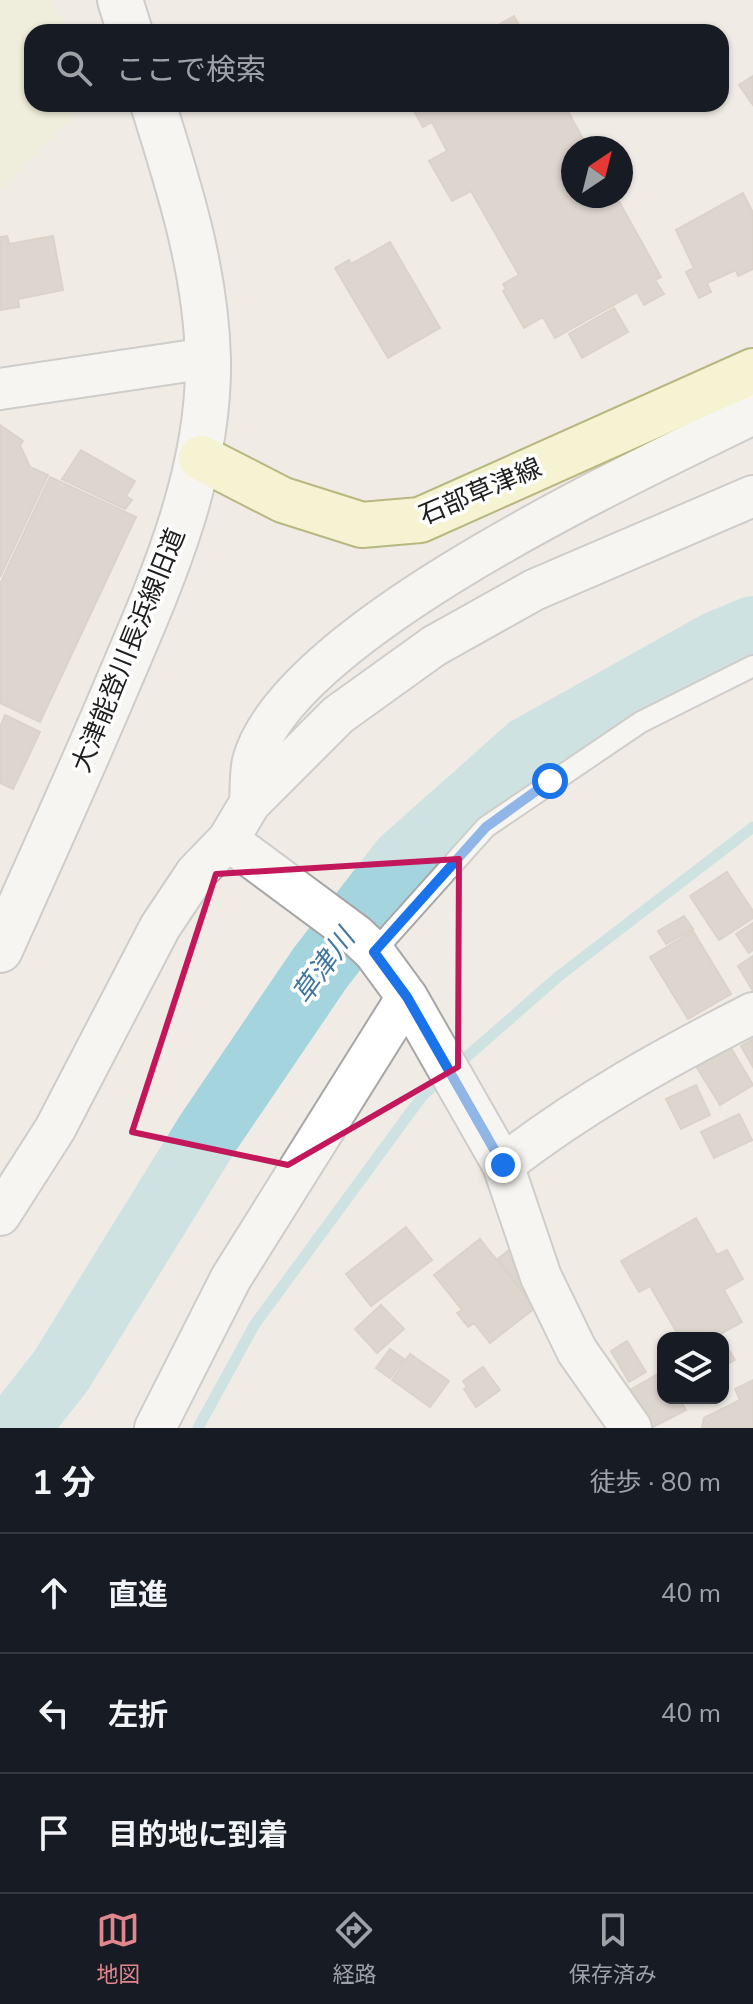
<!DOCTYPE html>
<html lang="ja">
<meta charset="utf-8">
<style>
:root{--surface:#171b24;--page:#242831;--text:#f1f3f6;--muted:#9ea1a6;--line:#363941;--accent:#e1868c}
body{margin:0;font-family:"Nunito Sans","Noto Sans JP",sans-serif;background:var(--page);color:var(--text)}
.controls{position:absolute;right:24px;bottom:24px;display:grid;overflow:hidden;border-radius:16px;box-shadow:0 2px 6px #0004}
.controls button{width:72px;height:72px;display:grid;place-items:center;padding:0;border:0;border-bottom:2px solid var(--line);background:var(--surface);color:var(--text);font:40px sans-serif}
.compass{position:absolute;left:561px;top:136px;width:72px;height:72px;border-radius:50%;background:var(--surface);box-shadow:0 2px 6px #0004;rotate:35deg}
.stop{position:absolute;width:24px;height:24px;margin:-18px;border:6px solid #1a73e8;border-radius:50%;background:#fff}
.stop.end{background:#1a73e8;border-color:#fff;box-shadow:0 2px 8px #0008}
.list{margin:0;padding:0;list-style:none}
h2{display:flex;justify-content:space-between;align-items:center;height:104px;margin:0;padding:0 32px;font-size:34px}
h2 small{font-size:26px;font-weight:400;color:var(--muted)}
.list li{display:grid;grid-template-columns:52px 1fr auto;gap:24px;align-items:center;box-sizing:border-box;height:120px;padding:0 32px;border-top:2px solid var(--line)}
.list b{display:block;font-size:30px;white-space:nowrap}
.list em{font-size:26px;font-style:normal;color:var(--muted)}
.icon{flex:none;width:44px;height:44px;fill:none;stroke:currentColor;stroke-width:2;stroke-linecap:round;stroke-linejoin:round}
.map{position:relative;flex:none;width:753px;height:1428px;overflow:hidden}
.search{position:absolute;background:var(--surface);box-shadow:0 2px 6px #0004;left:24px;right:24px;top:24px;height:88px;display:flex;align-items:center;gap:20px;box-sizing:border-box;padding:0 28px;border-radius:24px;color:var(--muted);font-size:30px}
.sheet{height:464px;background:var(--surface)}
nav{display:flex;justify-content:space-around;align-items:center;box-sizing:border-box;height:112px;border-top:2px solid var(--line);background:var(--surface);font-size:22px;color:var(--muted)}
nav a{display:grid;justify-items:center;gap:4px}
nav .on{color:var(--accent)}
.map>svg:first-child{display:block}
</style>
<div class="map">
<svg width="753" height="1428" viewBox="0 0 753 1428">
<rect width="100%" height="100%" fill="#f0ece5"/>
<path fill="#eeefd0" d="M 0,0 L 54,0 L 51,3 L 71,32 L 32,32 L 32,104 L 85,104 L 0,191 Z"/>
<g fill="none" stroke-linecap="round" stroke-linejoin="round">
<path stroke="#a4d4de" stroke-width="11" d="M 198,1428 L 255,1324 L 423,1095 L 559,976 L 753,827"/>
<path stroke="#a4d4de" stroke-width="66" d="M 16,1428 L 61,1371 L 208,1133 L 320,968 L 403,861 L 529,749 L 717,644 L 753,629"/>
</g>
<path fill="#c5bbb4" stroke="#c2b1a7" stroke-width="2" d="M 514,16 L 523,32 L 486,32 Z
M 753,76 L 753,105 L 739,85 Z
M 410,104 L 564,104 L 588,148 L 573,148 L 573,196 L 616,196 L 661,277 L 655,280 L 664,294 L 644,305 L 637,292 L 555,338 L 543,317 L 524,328 L 503,291 L 506,289 L 503,284 L 519,275 L 471,191 L 452,201 L 429,161 L 447,151 L 432,122 L 423,127 Z
M 743,193 L 753,213 L 753,269 L 738,276 L 736,270 L 707,283 L 711,292 L 699,298 L 686,272 L 694,268 L 676,230 Z
M 7,236 L 9,244 L 53,236 L 63,290 L 18,299 L 19,307 L 0,310 L 0,237 Z
M 390,242 L 440,328 L 388,358 L 335,268 L 349,260 L 351,264 Z
M 614,308 L 628,332 L 582,358 L 569,334 Z
M 0,425 L 23,441 L 20,445 L 30,467 L 48,475 L 0,577 Z
M 81,450 L 135,481 L 126,496 L 132,500 L 125,509 L 62,479 Z
M 50,477 L 136,517 L 40,722 L 0,703 L 0,584 Z
M 5,715 L 40,732 L 13,789 L 0,783 L 0,727 Z
M 727,872 L 753,911 L 753,918 L 719,940 L 690,896 Z
M 684,916 L 693,929 L 666,944 L 658,931 Z
M 753,923 L 753,950 L 749,953 L 736,934 Z
M 693,931 L 731,994 L 688,1019 L 650,957 Z
M 753,956 L 753,991 L 738,966 Z
M 753,1039 L 753,1067 L 741,1046 Z
M 728,1043 L 753,1085 L 720,1105 L 694,1063 Z
M 696,1085 L 710,1115 L 681,1129 L 666,1099 Z
M 739,1114 L 752,1140 L 714,1158 L 701,1132 Z
M 696,1218 L 717,1255 L 727,1250 L 743,1279 L 724,1290 L 742,1322 L 720,1334 L 722,1338 L 680,1338 L 650,1286 L 639,1292 L 621,1261 Z
M 406,1227 L 432,1260 L 371,1306 L 346,1274 Z
M 480,1239 L 535,1308 L 490,1343 L 474,1323 L 468,1327 L 457,1313 L 462,1310 L 434,1275 Z
M 510,1249 L 539,1302 L 535,1306 L 498,1259 Z
M 381,1305 L 404,1329 L 377,1353 L 355,1329 Z
M 723,1340 L 735,1360 L 723,1366 Z
M 627,1341 L 646,1372 L 629,1382 L 611,1351 Z
M 390,1349 L 404,1359 L 390,1378 L 376,1368 Z
M 410,1354 L 449,1381 L 430,1407 L 392,1380 Z
M 483,1367 L 500,1390 L 476,1407 L 464,1389 L 467,1387 L 463,1381 Z
M 663,1371 L 663,1398 L 679,1398 L 686,1410 L 651,1428 L 628,1391 Z
M 753,1380 L 753,1428 L 702,1428 L 704,1418 L 740,1400 L 735,1389 Z"/>
<g fill="none" stroke-linecap="round" stroke-linejoin="round">
<g stroke="#a6a6a6" stroke-width="24">
<path id="service" d="M 374,952 L 486,827 L 641,722 L 753,666"/>
</g>
<g stroke="#a6a6a6" stroke-width="44">
<path id="minor" d="M 0,389 L 208,358
M 250,803 C 251,790 250,773 253,761 C 287,632 635,472 753,414
M 228,840 L 356,935 L 374,952 L 407,997 L 503,1165 L 541,1277 L 577,1351 L 631,1428
M 503,1165 C 580,1105 666,1057 753,1013
M 0,1215 L 55,1129 L 160,927 L 196,873 L 228,840 L 250,803 L 338,715 L 434,646 L 534,590 L 753,496
M 155,1428 L 231,1278 L 407,997"/>
</g>
<g stroke="#a6a6a6" stroke-width="48">
<path id="tertiary" d="M 120,0 L 130,32
M 0,950 C 40,861 80,773 118,683 C 162,580 210,473 208,359 C 206,271 179,186 153,104"/>
</g>
<g stroke="#727903" stroke-width="48">
<path id="secondary" d="M 201,458 L 283,500 L 362,525 L 420,520 L 753,371"/>
</g>
<use href="#service" stroke="#fff" stroke-width="20"/>
<use href="#minor" stroke="#fff" stroke-width="40"/>
<use href="#tertiary" stroke="#fff" stroke-width="44"/>
<use href="#secondary" stroke="#fbfab8" stroke-width="44"/>
</g>
<g fill="none" stroke-linecap="round" stroke-linejoin="round">
<path stroke="#1a73e8" stroke-width="10" d="M 503,1165 L 407,997 L 374,952 L 486,827 L 550,781"/>
</g>
<path d="M0 0H753V1428H0ZM 459,859 L 458,1067 L 288,1165 L 132,1132 L 216,874 Z" fill="#f0ece5" fill-opacity=".55" fill-rule="evenodd"/>
<path fill="none" stroke="#c2185b" stroke-width="6" stroke-linejoin="round" d="M 459,859 L 458,1067 L 288,1165 L 132,1132 L 216,874 Z"/>
<g text-anchor="middle" stroke-width="7" stroke-linejoin="round" paint-order="stroke">
<g font-size="26" fill="#1f1f1f" stroke="#fff">
<text transform="translate(480 491) rotate(-23)" y="9">石部草津線</text>
<text transform="translate(128 650) rotate(-68)" y="9">大津能登川長浜線旧道</text>
</g>
<g font-size="28" font-style="italic" fill="#4377a0" stroke="#fff">
<text transform="translate(323 966) rotate(-54)" y="10">草津川</text>
</g>
</g>
</svg>
<div class="controls">
<button><svg class="icon" aria-label="layers" viewBox="0 0 24 24"><path d="M12 4l9 5-9 5-9-5zM3 14l9 5 9-5"/></svg></button>
</div>
<svg class="compass" viewBox="-18 -18 36 36"><path d="M0-13l5 13h-10z" fill="#e53935"/><path d="M0 13l5-13h-10z" fill="#9ea1a6"/></svg>
<div class="stop" style="left:550px;top:781px"></div>
<div class="stop end" style="left:503px;top:1165px"></div>
<div class="search"><svg class="icon" aria-label="search" viewBox="0 0 24 24"><circle cx="10" cy="10" r="6"/><path d="M15 15l6 6"/></svg>ここで検索</div>
</div>
<section class="sheet">
<h2>1 分<small>徒歩 · 80 m</small></h2>
<ul class="list">
<li><svg class="icon" aria-label="ahead" viewBox="0 0 24 24"><path d="M12 20V5M6 11l6-6 6 6"/></svg><div><b>直進</b></div><em>40 m</em></li>
<li><svg class="icon" aria-label="left" viewBox="0 0 24 24"><path d="M17 20v-9H6M10 6l-5 5 5 5"/></svg><div><b>左折</b></div><em>40 m</em></li>
<li><svg class="icon" aria-label="arrive" viewBox="0 0 24 24"><path d="M6 21V4h12l-3 4 3 4H6"/></svg><div><b>目的地に到着</b></div></li>
</ul>
</section>
<nav>
<a class="on"><svg class="icon" aria-label="map" viewBox="0 0 24 24"><path d="M3 6l6-2 6 2 6-2v14l-6 2-6-2-6 2zM9 4v14M15 6v14"/></svg>地図</a>
<a><svg class="icon" aria-label="directions" viewBox="0 0 24 24"><path d="M12 3l9 9-9 9-9-9zM9 14v-3h6M13 9l2 2-2 2"/></svg>経路</a>
<a><svg class="icon" aria-label="saved" viewBox="0 0 24 24"><path d="M7 4h10v16l-5-4-5 4z"/></svg>保存済み</a>
</nav>
